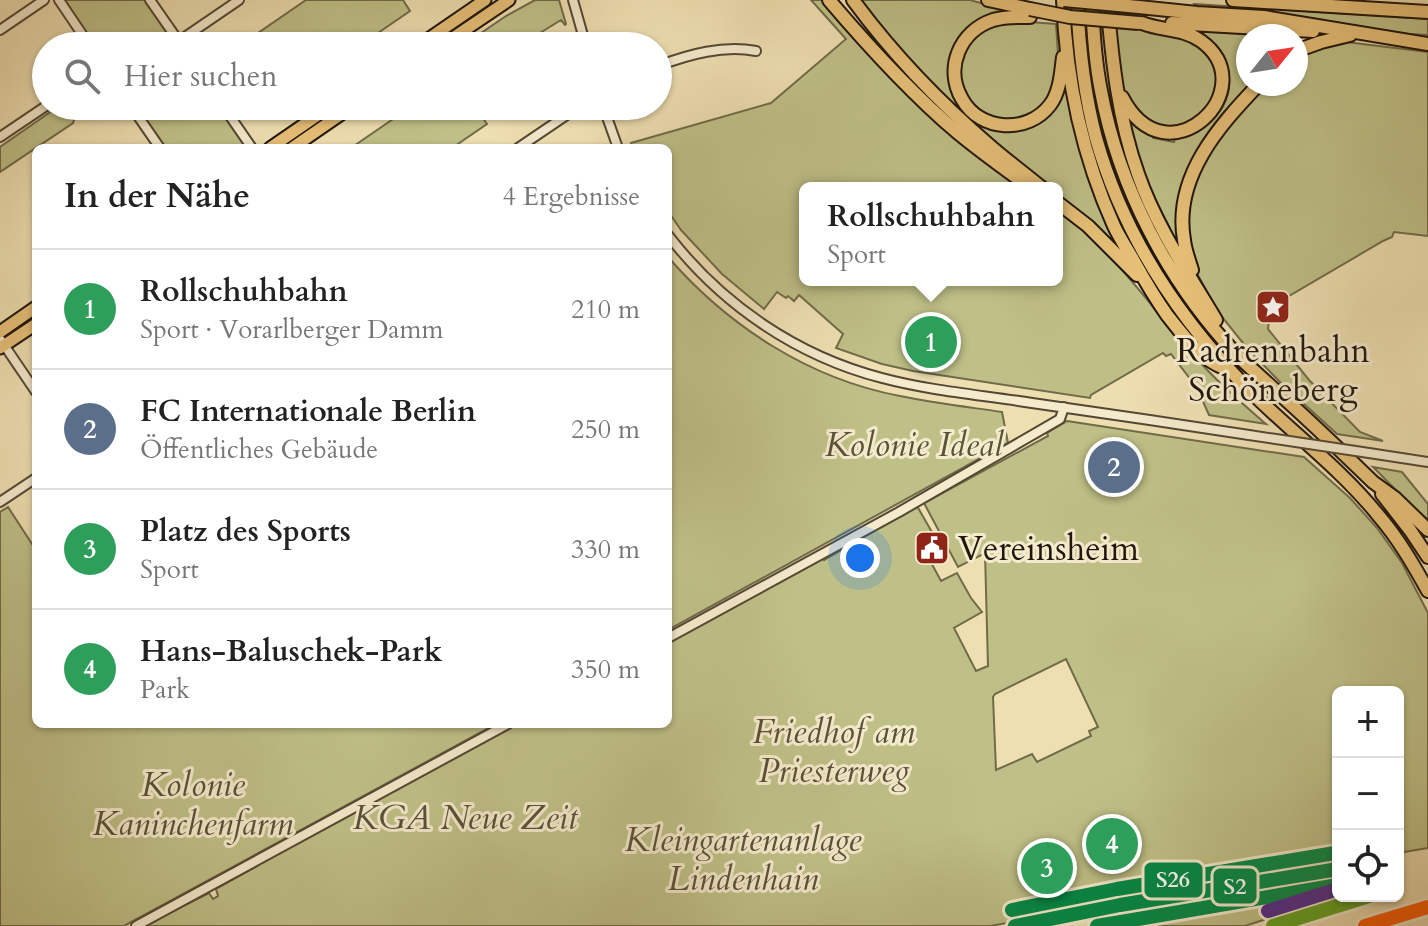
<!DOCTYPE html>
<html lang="de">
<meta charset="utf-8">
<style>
:root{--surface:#fff;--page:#f2f2f2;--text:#222;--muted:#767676;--line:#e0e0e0;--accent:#8f2418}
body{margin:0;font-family:Cardo,serif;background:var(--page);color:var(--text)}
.controls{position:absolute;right:24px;bottom:24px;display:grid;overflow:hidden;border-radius:12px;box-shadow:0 2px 6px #0004}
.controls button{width:72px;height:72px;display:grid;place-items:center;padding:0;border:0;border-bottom:2px solid var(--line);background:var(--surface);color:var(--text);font:40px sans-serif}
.compass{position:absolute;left:1236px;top:24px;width:72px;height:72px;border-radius:50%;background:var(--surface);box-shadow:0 2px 6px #0004;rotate:60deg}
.you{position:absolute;left:860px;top:558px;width:28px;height:28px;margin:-20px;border:6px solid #fff;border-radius:50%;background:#1a73e8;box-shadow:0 0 0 12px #1a73e833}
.badge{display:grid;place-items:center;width:52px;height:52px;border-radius:50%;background:var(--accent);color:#fff;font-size:26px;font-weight:700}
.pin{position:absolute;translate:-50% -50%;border:4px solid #fff;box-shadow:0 2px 8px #0006}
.popup{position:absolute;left:799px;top:182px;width:264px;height:104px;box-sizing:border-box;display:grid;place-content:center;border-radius:12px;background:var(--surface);filter:drop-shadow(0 2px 6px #0005);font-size:26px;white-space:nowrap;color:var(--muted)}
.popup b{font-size:30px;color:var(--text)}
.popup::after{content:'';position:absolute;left:50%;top:100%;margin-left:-16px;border:16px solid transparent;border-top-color:var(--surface)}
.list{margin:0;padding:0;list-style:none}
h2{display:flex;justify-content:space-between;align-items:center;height:104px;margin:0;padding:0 32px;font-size:34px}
h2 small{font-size:26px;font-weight:400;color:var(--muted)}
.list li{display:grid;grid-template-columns:52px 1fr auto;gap:24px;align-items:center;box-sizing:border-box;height:120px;padding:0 32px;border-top:2px solid var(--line)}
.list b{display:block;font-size:30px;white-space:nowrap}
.list p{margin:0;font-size:26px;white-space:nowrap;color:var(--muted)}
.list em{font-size:26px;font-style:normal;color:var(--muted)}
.icon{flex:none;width:44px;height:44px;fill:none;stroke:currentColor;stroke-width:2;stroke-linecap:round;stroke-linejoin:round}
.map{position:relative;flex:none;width:1428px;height:926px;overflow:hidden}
.search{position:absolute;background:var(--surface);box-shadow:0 2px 6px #0004;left:32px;top:32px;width:640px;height:88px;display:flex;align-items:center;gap:20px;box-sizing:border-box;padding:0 28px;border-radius:44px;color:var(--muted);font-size:30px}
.panel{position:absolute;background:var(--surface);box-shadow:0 2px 6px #0004;left:32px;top:144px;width:640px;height:584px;border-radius:12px}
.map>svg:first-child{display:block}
</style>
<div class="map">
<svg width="1428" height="926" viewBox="0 0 1428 926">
<rect width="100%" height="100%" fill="#eedfb1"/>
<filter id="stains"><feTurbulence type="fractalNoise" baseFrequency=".0025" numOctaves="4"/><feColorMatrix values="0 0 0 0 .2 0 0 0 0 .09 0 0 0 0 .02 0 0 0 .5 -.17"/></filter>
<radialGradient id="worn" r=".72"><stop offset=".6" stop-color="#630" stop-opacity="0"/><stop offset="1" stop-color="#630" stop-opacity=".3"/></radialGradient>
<path fill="#bfc087" stroke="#706b4a" stroke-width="2" fill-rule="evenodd" d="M 65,0 L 145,0 L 177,46 L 95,46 L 64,1 Z
M 306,0 L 403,0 L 410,11 L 359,46 L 239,46 Z
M 559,0 L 566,24 L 565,25 L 561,20 L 540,33 L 545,42 L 540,46 L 474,46 L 472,43 L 467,46 L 465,44 L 506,16 L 535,0 Z
M 811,0 L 824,0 L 845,25 L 1028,188 L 805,188 L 805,280 L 1057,280 L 1057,208 C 1115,252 1151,308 1199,361 C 1219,384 1243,404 1266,424 L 1209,415 L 1197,388 L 1171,354 L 1166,356 L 1163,353 L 1091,395 L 1090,398 L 913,371 L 882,364 L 836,348 L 843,334 L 799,295 L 794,301 L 788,296 L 786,298 L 777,292 L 764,309 L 722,274 L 681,230 L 668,211 L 668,148 L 633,148 L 631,143 L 771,103 L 846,39 Z
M 858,0 L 970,0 L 1010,11 L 993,15 L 950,61 C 948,76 950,99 962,110 C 971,117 998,126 1009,131 L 1064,89 L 1067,89 L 1125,257 L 1057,195 L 1057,188 L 1049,188 L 985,136 L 926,80 Z
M 1194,4 L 1428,19 L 1428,35 L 1409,34 L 1273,13 L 1195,7 Z
M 1030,22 L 1056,24 C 1057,44 1061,67 1054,86 C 1043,120 999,131 973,106 C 949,83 959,42 988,28 C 1001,21 1016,23 1030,22 Z
M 1114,28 L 1138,30 L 1140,28 L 1172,31 L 1207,49 L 1218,74 L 1209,111 L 1178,129 L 1150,124 L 1125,97 L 1122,88 Z
M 1198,31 L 1280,36 L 1248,36 L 1248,84 L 1254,84 L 1202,149 L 1179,242 L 1177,243 L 1144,177 L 1129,120 L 1140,130 L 1153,136 L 1153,138 L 1174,142 L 1175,139 C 1234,128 1250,63 1198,31 Z
M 1338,41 L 1428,52 L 1428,236 L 1394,232 L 1392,237 L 1383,241 L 1265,310 L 1270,312 L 1268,329 L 1309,380 L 1360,432 L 1383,441 L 1337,434 L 1280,382 L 1247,348 L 1218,312 L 1198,275 L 1191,253 L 1187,205 L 1205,155 L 1263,84 L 1296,84 L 1296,54 Z
M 59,106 L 71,106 L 76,113 L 73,123 L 0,172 L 0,147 Z
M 136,106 L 218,106 L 247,148 L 165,148 Z
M 412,106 L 474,106 L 487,124 L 452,148 L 351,148 Z
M 668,257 C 728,326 809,379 900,396 C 934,403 968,407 1002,412 L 1008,443 L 668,630 Z
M 1067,421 L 1304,457 L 1350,498 L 1377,528 L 1402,563 L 1428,613 L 1428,848 L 1398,853 L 1398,692 L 1338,692 L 1338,863 L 990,926 L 143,926 L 209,893 L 213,899 L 218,896 L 216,889 L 259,865 L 259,863 L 303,839 L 304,840 L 518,724 L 668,724 L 668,642 L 823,558 L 824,560 L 917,506 L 933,534 L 920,542 L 941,581 L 957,573 L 971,598 L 982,612 L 954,628 L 976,671 L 988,666 L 985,553 L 958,567 L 924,503 L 1048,436 L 1047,433 ZM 1066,659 L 1098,727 L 1089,731 L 1091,736 L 1037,762 L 1032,754 L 996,770 L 993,697 L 995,694 Z
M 1373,467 L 1402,472 L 1428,504 L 1428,522 Z
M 8,507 L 34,547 L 36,547 L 36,724 L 496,724 L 124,926 L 0,926 L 0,512 Z
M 1288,902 L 1312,904 L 1245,926 L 1149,926 Z"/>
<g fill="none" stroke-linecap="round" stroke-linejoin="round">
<g stroke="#544835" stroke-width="12">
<path id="minor" d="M 59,0 L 90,46
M 150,0 L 182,46
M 573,0 L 586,46
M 0,30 L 44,0
M 179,41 L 239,0
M 658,66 C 690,54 723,45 756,51
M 131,106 L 160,148
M 223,106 L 252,148
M 603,106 L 618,148
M 0,137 L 46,106
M 518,148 L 580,106
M 668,235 C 722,305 797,356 882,378 C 931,391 982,395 1032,403 C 1104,413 1177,424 1249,435
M 0,339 L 36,392
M 1369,453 L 1428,462
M 0,502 L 36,478
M 668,638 L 899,512 L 1060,419 L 1064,407
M 136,926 L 508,724"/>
</g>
<g stroke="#20160c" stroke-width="15">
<path id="major" d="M 418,46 L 485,0
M 441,46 L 509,0
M 270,148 L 331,106
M 292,148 L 353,106
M 0,332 L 36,307
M 0,348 L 36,324"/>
</g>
<g stroke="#20160c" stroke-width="16">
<path id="highway" d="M 829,0 C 869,47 911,93 958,133 C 981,152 1006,170 1031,188
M 853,0 C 892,53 939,102 989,145 C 1006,160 1024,173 1042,188
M 988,0 L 1030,9
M 1063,0 C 1066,77 1082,155 1114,226 C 1120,239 1128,250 1135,263 C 1145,281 1155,298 1167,315 C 1184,336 1199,358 1224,368
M 1077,0 C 1079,46 1084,93 1096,138 C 1123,234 1178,318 1248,389 C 1290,431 1340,468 1378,515 C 1398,538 1413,564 1428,591
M 1092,0 C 1093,30 1095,61 1101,91 C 1119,188 1168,281 1235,353 C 1248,366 1262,378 1275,390 C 1309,420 1341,451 1373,482 L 1395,498 L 1428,530
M 1107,0 C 1112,59 1118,118 1138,174 C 1156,226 1188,273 1216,320
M 1233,0 L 1428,12
M 1139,7 L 1197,13 L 1264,17 L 1428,44
M 1030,17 C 1017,17 1006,16 993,20 C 960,31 944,68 962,99 C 980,132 1028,134 1050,105 C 1060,92 1061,73 1063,57
M 1172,23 L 1313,31
M 1296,51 L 1321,42 L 1350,35
M 1122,97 C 1167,185 1266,88 1201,41 C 1183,28 1162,31 1142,23
M 1057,202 L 1088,226 L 1137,275
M 1192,270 C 1189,260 1185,250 1184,240 C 1173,177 1219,126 1259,84
M 1382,494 L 1410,530 L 1428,557"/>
</g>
<use href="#minor" stroke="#f4eacc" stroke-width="8"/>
<use href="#major" stroke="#e7c078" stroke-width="11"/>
<use href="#highway" stroke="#e7c078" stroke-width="12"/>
<g stroke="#544835" stroke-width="12" stroke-linecap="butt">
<path id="minor-bridge" d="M 1249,435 L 1369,453"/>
</g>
<g stroke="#20160c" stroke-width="16" stroke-linecap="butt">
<path id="highway-bridge" d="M 1064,0 L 1139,7
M 1030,9 L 1070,17 L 1139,23"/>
</g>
<use href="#minor-bridge" stroke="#f4eacc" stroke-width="8"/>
<use href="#highway-bridge" stroke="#e7c078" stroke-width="12"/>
<g stroke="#f4eacc" stroke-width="20">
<path id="rail-1" d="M 1015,926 L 1120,905 L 1338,869"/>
</g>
<g stroke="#f4eacc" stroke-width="20">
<path id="rail-2" d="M 1097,926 L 1338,885"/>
</g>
<g stroke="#f4eacc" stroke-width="20">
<path id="rail-3" d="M 1012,910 L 1117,889 L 1335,853"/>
</g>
<g stroke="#f4eacc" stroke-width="20">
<path id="rail-4" d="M 1365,926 L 1428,907"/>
</g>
<g stroke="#f4eacc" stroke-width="20">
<path id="rail-5" d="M 1273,926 L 1369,896"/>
</g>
<g stroke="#f4eacc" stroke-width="20">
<path id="rail-6" d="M 1268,911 L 1338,889"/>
</g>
<use href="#rail-1" stroke="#018a47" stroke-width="14"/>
<use href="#rail-2" stroke="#018a47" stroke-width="14"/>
<use href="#rail-3" stroke="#018a47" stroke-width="14"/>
<use href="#rail-4" stroke="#ff5900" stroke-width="14"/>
<use href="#rail-5" stroke="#62a321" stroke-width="14"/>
<use href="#rail-6" stroke="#4e2a8e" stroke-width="14"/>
</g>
<defs>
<g id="sight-square" transform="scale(1.8)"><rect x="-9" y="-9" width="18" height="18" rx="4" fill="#8f2418" stroke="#f4eacc"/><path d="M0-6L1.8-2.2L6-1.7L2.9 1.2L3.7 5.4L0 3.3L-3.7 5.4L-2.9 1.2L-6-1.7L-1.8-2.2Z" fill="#fff"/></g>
<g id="civic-square" transform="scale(1.8)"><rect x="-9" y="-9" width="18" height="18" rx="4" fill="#8f2418" stroke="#f4eacc"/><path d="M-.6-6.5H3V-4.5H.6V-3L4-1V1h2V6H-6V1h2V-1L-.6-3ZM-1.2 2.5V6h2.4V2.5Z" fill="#fff"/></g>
</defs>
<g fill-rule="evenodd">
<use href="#sight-square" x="1273" y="307"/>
<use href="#civic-square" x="932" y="548"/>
</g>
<g text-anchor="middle" stroke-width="6" stroke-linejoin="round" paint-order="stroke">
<g font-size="34" fill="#20160c" stroke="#f4eacc">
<text x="1273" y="362">Radrennbahn<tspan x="1273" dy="39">Schöneberg</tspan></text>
<text x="958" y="560" text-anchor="start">Vereinsheim</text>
</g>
<g font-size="34" font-style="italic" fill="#585237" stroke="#f4eacc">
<text x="914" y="456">Kolonie Ideal</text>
<text x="834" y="743">Friedhof am<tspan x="834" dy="39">Priesterweg</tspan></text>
<text x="193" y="796">Kolonie<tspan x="193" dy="39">Kaninchenfarm</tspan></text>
<text x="465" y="829">KGA Neue Zeit</text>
<text x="743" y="851">Kleingartenanlage<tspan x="743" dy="39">Lindenhain</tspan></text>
</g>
</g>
<g stroke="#f4eacc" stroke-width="3">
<rect x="1143" y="861" width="61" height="38" rx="8" fill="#018a47"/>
<rect x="1212" y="867" width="46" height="38" rx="8" fill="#018a47"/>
</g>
<g font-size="22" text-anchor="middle" font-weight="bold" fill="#fff">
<text x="1173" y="887">S26</text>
<text x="1235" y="894">S2</text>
</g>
<rect width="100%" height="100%" filter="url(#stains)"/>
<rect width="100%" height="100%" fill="url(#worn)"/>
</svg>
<div class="controls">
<button>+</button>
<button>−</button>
<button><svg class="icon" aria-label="locate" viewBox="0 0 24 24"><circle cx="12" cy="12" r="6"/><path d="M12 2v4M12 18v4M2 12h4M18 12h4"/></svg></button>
</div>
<svg class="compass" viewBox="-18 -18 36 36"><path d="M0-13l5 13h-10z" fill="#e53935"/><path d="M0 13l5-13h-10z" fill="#767676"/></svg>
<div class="you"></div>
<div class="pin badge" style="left:931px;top:342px;background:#2e9e5b">1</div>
<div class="popup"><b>Rollschuhbahn</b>Sport</div>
<div class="pin badge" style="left:1114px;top:467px;background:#5c6f8a">2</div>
<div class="pin badge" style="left:1047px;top:868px;background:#2e9e5b">3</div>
<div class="pin badge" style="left:1112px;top:844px;background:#2e9e5b">4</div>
<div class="search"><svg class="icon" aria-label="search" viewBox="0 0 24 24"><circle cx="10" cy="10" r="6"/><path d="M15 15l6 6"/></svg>Hier suchen</div>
<section class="panel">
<h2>In der Nähe<small>4 Ergebnisse</small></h2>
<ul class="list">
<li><span class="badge" style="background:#2e9e5b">1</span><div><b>Rollschuhbahn</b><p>Sport · Vorarlberger Damm</p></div><em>210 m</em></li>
<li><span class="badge" style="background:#5c6f8a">2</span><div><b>FC Internationale Berlin</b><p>Öffentliches Gebäude</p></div><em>250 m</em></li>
<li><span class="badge" style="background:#2e9e5b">3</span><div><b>Platz des Sports</b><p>Sport</p></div><em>330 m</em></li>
<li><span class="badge" style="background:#2e9e5b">4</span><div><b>Hans-Baluschek-Park</b><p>Park</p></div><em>350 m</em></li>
</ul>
</section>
</div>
